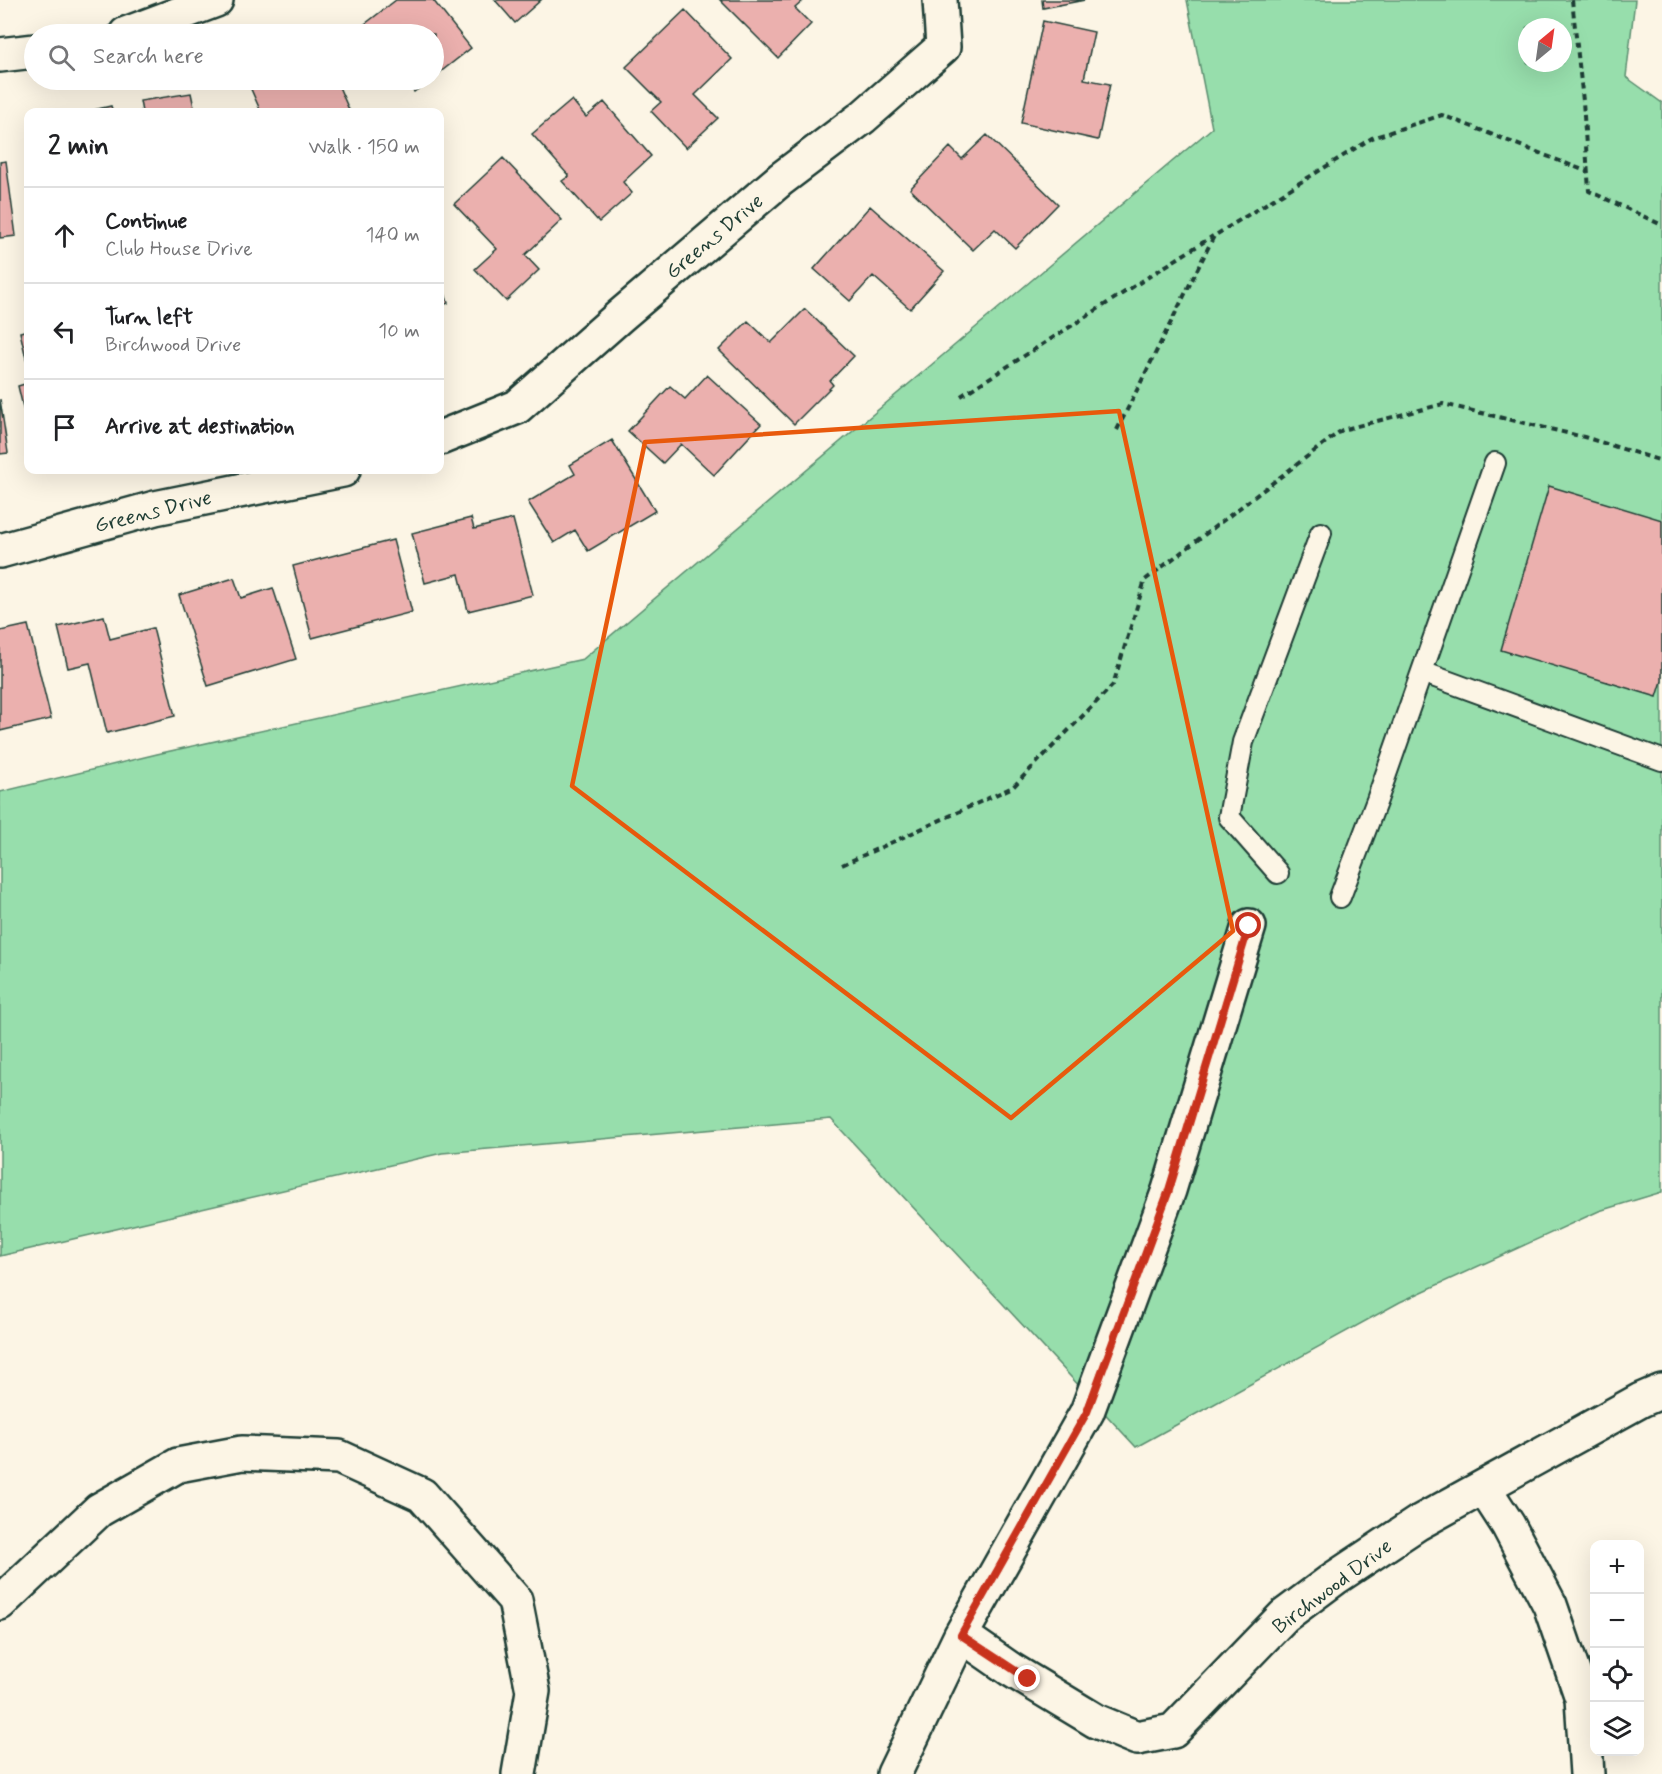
<!DOCTYPE html>
<meta charset="utf-8">
<style>
:root{--surface:#fff;--page:#f2f2f2;--text:#202124;--muted:#757577;--line:#e0e0e0}
body{margin:0;font-family:Mynerve,sans-serif;background:var(--page);color:var(--text)}
.controls{position:absolute;right:18px;bottom:18px;display:grid;overflow:hidden;border-radius:12px;box-shadow:0 6px 24px #0002}
.controls button{width:54px;height:54px;display:grid;place-items:center;padding:0;border:0;border-bottom:2px solid var(--line);background:var(--surface);color:var(--text);font:30px sans-serif}
.compass{position:absolute;left:1518px;top:18px;width:54px;height:54px;border-radius:50%;background:var(--surface);box-shadow:0 6px 24px #0002;rotate:29deg}
.stop{position:absolute;width:18px;height:18px;margin:-14px;border:4px solid #c8321e;border-radius:50%;background:#fff}
.stop.end{background:#c8321e;border-color:#fff;box-shadow:0 2px 6px #0008}
.list{margin:0;padding:0;list-style:none}
h2{display:flex;justify-content:space-between;align-items:center;height:78px;margin:0;padding:0 24px;font-size:26px}
h2 small{font-size:20px;font-weight:400;color:var(--muted)}
.list li{display:grid;grid-template-columns:39px 1fr auto;gap:18px;align-items:center;box-sizing:border-box;height:96px;padding:0 24px;border-top:2px solid var(--line)}
.list b{display:block;font-size:22px;white-space:nowrap}
.list p{margin:0;font-size:20px;white-space:nowrap;color:var(--muted)}
.list em{font-size:20px;font-style:normal;color:var(--muted)}
.icon{flex:none;width:33px;height:33px;fill:none;stroke:currentColor;stroke-width:2;stroke-linecap:round;stroke-linejoin:round}
.map{position:relative;flex:none;width:1662px;height:1774px;overflow:hidden}
.search{position:absolute;background:var(--surface);box-shadow:0 6px 24px #0002;left:24px;top:24px;width:420px;height:66px;display:flex;align-items:center;gap:15px;box-sizing:border-box;padding:0 21px;border-radius:33px;color:var(--muted);font-size:22px}
.panel{position:absolute;background:var(--surface);box-shadow:0 6px 24px #0002;left:24px;top:108px;width:420px;height:366px;border-radius:12px}
.map>svg:first-child{display:block}
</style>
<div class="map">
<svg width="1662" height="1774" viewBox="0 0 1662 1774">
<rect width="100%" height="100%" fill="#fcf5e5"/>
<filter id="ink" filterUnits="userSpaceOnUse"><feTurbulence type="fractalNoise" baseFrequency=".0167" numOctaves="2"/><feDisplacementMap in="SourceGraphic" scale="12" xChannelSelector="R" yChannelSelector="G"/><feConvolveMatrix kernelMatrix="1 2 1 2 8 2 1 2 1" color-interpolation-filters="sRGB"/></filter>
<g filter="url(#ink)">
<path fill="#97deac" stroke="#5b8e70" stroke-width="1.5" fill-rule="evenodd" d="M 1187,0 L 1635,0 L 1626,77 L 1662,103 L 1662,1192 L 1599,1211 L 1400,1302 L 1136,1447 L 831,1119 L 442,1153 L 0,1256 L 0,792 L 157,754 L 583,659 L 1212,128 ZM 1527,27 L 1563,27 L 1563,63 L 1527,63 Z"/>
<path fill="#ebb0ae" stroke="#1f3d34" stroke-width="1.5" d="M 396,0 L 433,0 L 471,48 L 434,77 L 434,34 L 352,34 Z
M 495,0 L 541,0 L 515,23 Z
M 720,0 L 804,0 L 795,8 L 811,24 L 778,58 Z
M 1042,0 L 1085,0 L 1043,8 Z
M 685,10 L 732,59 L 695,95 L 718,118 L 686,148 L 651,111 L 661,102 L 626,67 Z
M 1043,21 L 1094,32 L 1084,79 L 1110,84 L 1098,140 L 1021,123 Z
M 247,80 L 336,80 L 350,112 L 261,112 Z
M 404,80 L 430,80 L 414,92 Z
M 191,93 L 195,112 L 142,112 L 140,101 Z
M 572,100 L 586,117 L 604,102 L 651,156 L 623,182 L 632,193 L 599,222 L 562,181 L 569,176 L 532,134 Z
M 111,106 L 113,112 L 85,112 Z
M 987,135 L 1058,204 L 1015,248 L 995,229 L 973,250 L 910,189 L 950,147 L 962,159 Z
M 503,158 L 562,220 L 525,255 L 539,270 L 506,301 L 475,269 L 497,249 L 454,204 Z
M 6,161 L 16,236 L 0,238 L 0,162 Z
M 870,206 L 944,271 L 910,309 L 873,276 L 850,301 L 814,269 Z
M 440,277 L 448,303 L 440,306 Z
M 805,309 L 854,356 L 830,381 L 833,385 L 794,424 L 719,350 L 748,321 L 771,343 Z
M 28,330 L 28,367 L 20,332 Z
M 707,375 L 761,424 L 714,475 L 681,444 L 663,463 L 628,431 L 670,386 L 685,399 Z
M 28,383 L 28,428 L 18,386 Z
M 0,399 L 8,453 L 0,454 Z
M 612,440 L 655,511 L 588,551 L 575,530 L 554,543 L 528,502 L 575,474 L 570,465 Z
M 1549,486 L 1662,520 L 1662,681 L 1657,697 L 1501,650 Z
M 471,518 L 474,529 L 513,519 L 533,595 L 468,611 L 459,574 L 425,583 L 412,533 Z
M 393,540 L 412,612 L 312,638 L 293,566 Z
M 234,578 L 241,598 L 273,588 L 296,659 L 208,686 L 179,595 Z
M 104,616 L 110,639 L 153,628 L 175,716 L 107,733 L 90,663 L 68,668 L 58,627 Z
M 28,625 L 51,719 L 0,731 L 0,631 Z"/>
<g fill="none" stroke-linecap="round" stroke-linejoin="round">
<g stroke="#1f3d34" stroke-width="24">
<path id="lane" d="M 1422,672 L 1662,760
M 1278,873 L 1229,817 L 1243,742 L 1321,533
M 1340,897 L 1377,800 L 1495,463"/>
</g>
<g stroke="#1f3d34" stroke-width="38">
<path id="street" d="M 126,34 L 216,0
M 0,55 L 34,51
M 440,438 L 517,407 L 620,316 L 781,179 L 863,117 L 943,47 L 940,0
M 0,551 L 155,508 L 343,470
M 1484,1488 L 1508,1525 L 1550,1605 L 1582,1698 L 1587,1774
M 0,1603 L 99,1510 L 178,1465 L 242,1453 L 339,1457 L 422,1495 L 515,1600 L 533,1691 L 519,1774
M 961,1635 L 1010,1669 L 1096,1721 L 1137,1738 L 1173,1731 L 1284,1616 L 1335,1578 L 1418,1523 L 1641,1400 L 1662,1391
M 894,1774 L 961,1635 L 1087,1412 L 1169,1190 L 1249,926"/>
</g>
<path stroke="#1f3d34" stroke-width="4" stroke-dasharray="6 4.5" stroke-linecap="butt" d="M 1572,0 L 1583,101 L 1589,191 L 1662,225
M 961,396 L 1213,236
M 1117,430 L 1214,236 L 1372,138 L 1442,115 L 1588,172
M 842,865 L 1013,787 L 1113,685 L 1145,580 L 1342,430 L 1443,404 L 1584,437 L 1662,461"/>
<use href="#lane" stroke="#fcf5e5" stroke-width="20"/>
<use href="#street" stroke="#fcf5e5" stroke-width="33"/>
</g>
</g>
<g fill="none" stroke-linecap="round" stroke-linejoin="round" filter="url(#ink)">
<path stroke="#c8321e" stroke-width="8" d="M 1028,1679 L 961,1635 L 1087,1412 L 1169,1190 L 1249,926"/>
</g>
<path fill="none" stroke="#e8590c" stroke-width="4.5" stroke-linejoin="round" d="M 1119,411 L 1233,931 L 1011,1118 L 572,786 L 645,442 Z"/>
<g text-anchor="middle" stroke-width="4.5" stroke-linejoin="round" paint-order="stroke">
<g font-size="21" fill="#1f3d34" stroke="#fcf5e5">
<text transform="translate(714 236) rotate(-40)" y="7">Greens Drive</text>
<text transform="translate(153 511) rotate(-14)" y="7">Greens Drive</text>
<text transform="translate(1332 1586) rotate(-37)" y="7">Birchwood Drive</text>
</g>
</g>
</svg>
<div class="controls">
<button>+</button>
<button>−</button>
<button><svg class="icon" aria-label="locate" viewBox="0 0 24 24"><circle cx="12" cy="12" r="6"/><path d="M12 2v4M12 18v4M2 12h4M18 12h4"/></svg></button>
<button><svg class="icon" aria-label="layers" viewBox="0 0 24 24"><path d="M12 4l9 5-9 5-9-5zM3 14l9 5 9-5"/></svg></button>
</div>
<svg class="compass" viewBox="-18 -18 36 36"><path d="M0-13l5 13h-10z" fill="#e53935"/><path d="M0 13l5-13h-10z" fill="#757577"/></svg>
<div class="stop" style="left:1249px;top:926px"></div>
<div class="stop end" style="left:1028px;top:1679px"></div>
<div class="search"><svg class="icon" aria-label="search" viewBox="0 0 24 24"><circle cx="10" cy="10" r="6"/><path d="M15 15l6 6"/></svg>Search here</div>
<section class="panel">
<h2>2 min<small>Walk · 150 m</small></h2>
<ul class="list">
<li><svg class="icon" aria-label="ahead" viewBox="0 0 24 24"><path d="M12 20V5M6 11l6-6 6 6"/></svg><div><b>Continue</b><p>Club House Drive</p></div><em>140 m</em></li>
<li><svg class="icon" aria-label="left" viewBox="0 0 24 24"><path d="M17 20v-9H6M10 6l-5 5 5 5"/></svg><div><b>Turn left</b><p>Birchwood Drive</p></div><em>10 m</em></li>
<li><svg class="icon" aria-label="arrive" viewBox="0 0 24 24"><path d="M6 21V4h12l-3 4 3 4H6"/></svg><div><b>Arrive at destination</b></div></li>
</ul>
</section>
</div>
